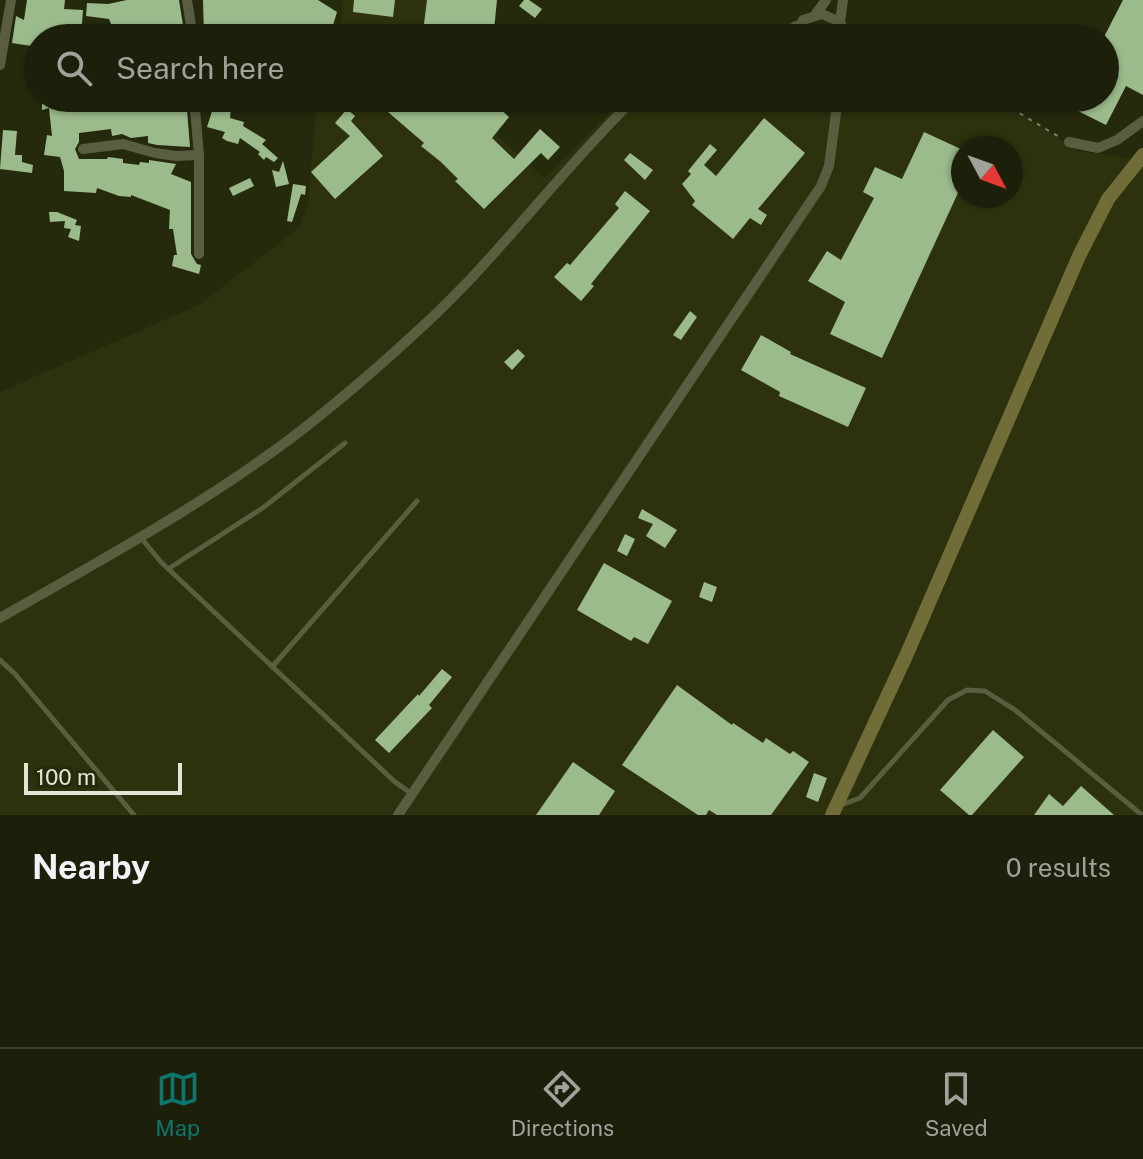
<!DOCTYPE html>
<style>
:root{--surface:#1c200a;--page:#292d18;--text:#f1f3f6;--muted:#a0a39c;--line:#3a3e2b;--accent:#0f766e}
body{margin:0;font-family:"Public Sans",sans-serif;background:var(--page);color:var(--text)}
.compass{position:absolute;left:951px;top:136px;width:72px;height:72px;border-radius:50%;background:var(--surface);box-shadow:0 2px 6px #0004;rotate:131deg}
.scale{position:absolute;left:24px;bottom:20px;width:158px;box-sizing:border-box;padding-left:8px;border:4px solid #e3e6d5;border-top:0;font-size:22px;line-height:28px;white-space:nowrap;color:#e3e6d5;-webkit-text-stroke:6px #262a0d;paint-order:stroke}
.list{margin:0;padding:0;list-style:none}
h2{display:flex;justify-content:space-between;align-items:center;height:104px;margin:0;padding:0 32px;font-size:34px}
h2 small{font-size:26px;font-weight:400;color:var(--muted)}
.icon{flex:none;width:44px;height:44px;fill:none;stroke:currentColor;stroke-width:2;stroke-linecap:round;stroke-linejoin:round}
.map{position:relative;flex:none;width:1143px;height:815px;overflow:hidden}
.search{position:absolute;background:var(--surface);box-shadow:0 2px 6px #0004;left:24px;right:24px;top:24px;height:88px;display:flex;align-items:center;gap:20px;box-sizing:border-box;padding:0 28px;border-radius:44px;color:var(--muted);font-size:30px}
.sheet{height:232px;background:var(--surface)}
nav{display:flex;justify-content:space-around;align-items:center;box-sizing:border-box;height:112px;border-top:2px solid var(--line);background:var(--surface);font-size:22px;color:var(--muted)}
nav a{display:grid;justify-items:center;gap:4px}
nav .on{color:var(--accent)}
.map>svg:first-child{display:block}
</style>
<div class="map">
<svg width="1143" height="815" viewBox="0 0 1143 815">
<rect width="100%" height="100%" fill="#262a0d"/>
<path fill="#2d310d" fill-rule="evenodd" d="M 343,0 L 429,0 L 426,38 L 335,38 L 342,18 Z
M 739,34 L 908,36 L 911,38 L 730,38 Z
M 317,98 L 456,98 L 544,178 L 624,98 L 999,98 L 1077,151 L 1143,160 L 1143,815 L 0,815 L 0,392 L 199,305 L 299,228 L 308,202 ZM 963,148 L 1011,148 L 1011,196 L 963,196 Z"/>
<path fill="#9cbb8c" d="M 27,0 L 65,0 L 64,9 L 83,10 L 81,38 L 38,38 L 38,47 L 12,43 L 16,16 L 24,20 Z
M 127,0 L 179,0 L 185,38 L 161,38 L 163,29 L 142,28 L 145,38 L 123,38 L 121,28 L 114,31 L 109,19 L 86,16 L 87,3 L 108,4 Z
M 203,0 L 318,0 L 337,12 L 329,38 L 310,36 L 306,38 L 290,32 L 291,29 L 277,26 L 274,32 L 263,27 L 244,26 L 244,37 L 236,37 L 236,33 L 218,33 L 218,36 L 204,37 Z
M 354,0 L 395,0 L 393,17 L 353,12 Z
M 427,0 L 497,0 L 494,30 L 424,24 Z
M 524,0 L 529,0 L 542,9 L 535,18 L 519,6 Z
M 1123,0 L 1143,0 L 1143,95 L 1126,86 L 1106,125 L 1068,106 L 1073,98 L 1105,98 L 1105,35 Z
M 42,98 L 61,98 L 61,108 L 85,111 L 83,98 L 148,98 L 168,101 L 167,98 L 186,98 L 190,147 L 157,145 L 148,143 L 148,136 L 131,138 L 122,134 L 112,136 L 111,129 L 79,133 L 79,142 L 75,149 L 79,159 L 107,159 L 108,157 L 123,159 L 123,163 L 139,165 L 140,162 L 149,163 L 149,160 L 176,164 L 171,174 L 191,182 L 191,254 L 197,264 L 201,265 L 199,274 L 172,266 L 174,255 L 177,255 L 173,229 L 169,229 L 170,210 L 131,195 L 131,197 L 119,196 L 97,188 L 96,193 L 64,191 L 64,171 L 60,157 L 44,155 L 47,135 L 52,136 L 49,108 L 42,110 Z
M 202,98 L 232,98 L 230,118 L 244,122 L 243,126 L 266,140 L 262,144 L 278,158 L 274,162 L 266,157 L 264,160 L 258,154 L 260,152 L 240,138 L 238,144 L 227,141 L 222,138 L 225,132 L 207,127 L 214,105 L 202,102 Z
M 401,98 L 488,98 L 509,117 L 492,138 L 514,159 L 540,129 L 560,147 L 548,160 L 541,153 L 484,209 L 455,181 L 458,179 L 441,162 L 421,146 L 424,143 L 388,112 Z
M 347,109 L 355,116 L 351,121 L 383,156 L 335,199 L 311,172 L 350,136 L 335,123 Z
M 764,118 L 805,153 L 758,209 L 767,215 L 761,225 L 750,218 L 733,239 L 692,205 L 695,201 L 682,184 L 691,174 L 688,171 L 710,144 L 717,150 L 704,165 L 716,176 Z
M 3,130 L 17,131 L 15,155 L 22,155 L 22,162 L 33,165 L 32,173 L 0,169 Z
M 924,132 L 963,150 L 963,182 L 882,358 L 830,334 L 845,302 L 808,281 L 827,251 L 841,260 L 874,198 L 863,192 L 875,167 L 902,179 Z
M 630,153 L 653,170 L 645,180 L 624,160 Z
M 283,161 L 289,184 L 276,187 L 272,170 L 279,172 Z
M 250,178 L 254,186 L 233,196 L 229,188 Z
M 293,184 L 306,186 L 305,195 L 301,194 L 292,222 L 287,221 Z
M 625,191 L 650,211 L 591,284 L 594,286 L 581,301 L 554,277 L 567,263 L 570,265 L 619,208 L 615,204 Z
M 49,212 L 57,212 L 77,220 L 75,225 L 81,226 L 79,241 L 68,237 L 71,229 L 64,228 L 65,221 L 50,222 Z
M 690,311 L 697,317 L 681,340 L 673,335 Z
M 761,335 L 791,352 L 790,354 L 866,388 L 848,427 L 779,396 L 780,392 L 741,370 Z
M 518,349 L 525,356 L 512,370 L 504,362 Z
M 642,509 L 677,530 L 665,548 L 646,536 L 653,524 L 638,518 Z
M 625,534 L 635,539 L 627,556 L 617,551 Z
M 604,563 L 672,601 L 648,644 L 634,637 L 631,641 L 577,610 Z
M 704,582 L 717,587 L 712,602 L 699,597 Z
M 442,669 L 452,677 L 429,705 L 432,708 L 389,753 L 375,740 L 418,694 L 419,696 Z
M 677,685 L 732,725 L 733,723 L 763,743 L 766,738 L 790,754 L 793,751 L 809,762 L 771,815 L 717,815 L 709,810 L 706,815 L 698,815 L 622,765 Z
M 993,730 L 1024,757 L 972,815 L 969,815 L 940,790 Z
M 573,762 L 615,791 L 599,815 L 536,815 Z
M 814,773 L 827,778 L 818,802 L 806,797 Z
M 1081,786 L 1114,815 L 1034,815 L 1049,794 L 1063,806 Z"/>
<g fill="none" stroke-linecap="round" stroke-linejoin="round">
<path stroke="#7d8169" stroke-width="2" stroke-dasharray="4 6" stroke-linecap="butt" d="M 994,98 L 1061,138"/>
<path stroke="#595e40" stroke-width="5" d="M 141,538 L 161,562 L 395,782 L 412,794
M 168,569 L 264,507 L 345,443
M 0,660 L 15,674 L 134,815
M 272,667 L 417,501
M 841,805 L 860,798 L 948,700 L 967,690 L 985,691 L 1015,710 L 1142,815"/>
<path stroke="#595e40" stroke-width="10" d="M 187,0 L 193,38
M 815,15 L 826,0
M 840,22 L 843,0
M 777,38 L 796,26
M 792,38 L 803,20 L 822,14 L 840,22 L 848,38
M 0,65 L 11,0
M 194,98 L 199,155 L 199,254
M 1069,142 L 1098,148 L 1117,140 L 1143,121
M 83,149 L 123,144 L 155,153 L 176,156 L 199,155
M 0,618 C 98,562 199,507 290,439 C 336,404 381,365 424,325 C 500,255 561,170 635,98
M 398,815 L 821,186 L 829,166 L 838,98"/>
<path stroke="#706d38" stroke-width="14" d="M 832,815 L 906,656 L 1079,256 L 1108,199 L 1143,155"/>
</g>
</svg>
<svg class="compass" viewBox="-18 -18 36 36"><path d="M0-13l5 13h-10z" fill="#e53935"/><path d="M0 13l5-13h-10z" fill="#a0a39c"/></svg>
<div class="scale">100 m</div>
<div class="search"><svg class="icon" aria-label="search" viewBox="0 0 24 24"><circle cx="10" cy="10" r="6"/><path d="M15 15l6 6"/></svg>Search here</div>
</div>
<section class="sheet">
<h2>Nearby<small>0 results</small></h2>
<ul class="list">
</ul>
</section>
<nav>
<a class="on"><svg class="icon" aria-label="map" viewBox="0 0 24 24"><path d="M3 6l6-2 6 2 6-2v14l-6 2-6-2-6 2zM9 4v14M15 6v14"/></svg>Map</a>
<a><svg class="icon" aria-label="directions" viewBox="0 0 24 24"><path d="M12 3l9 9-9 9-9-9zM9 14v-3h6M13 9l2 2-2 2"/></svg>Directions</a>
<a><svg class="icon" aria-label="saved" viewBox="0 0 24 24"><path d="M7 4h10v16l-5-4-5 4z"/></svg>Saved</a>
</nav>
